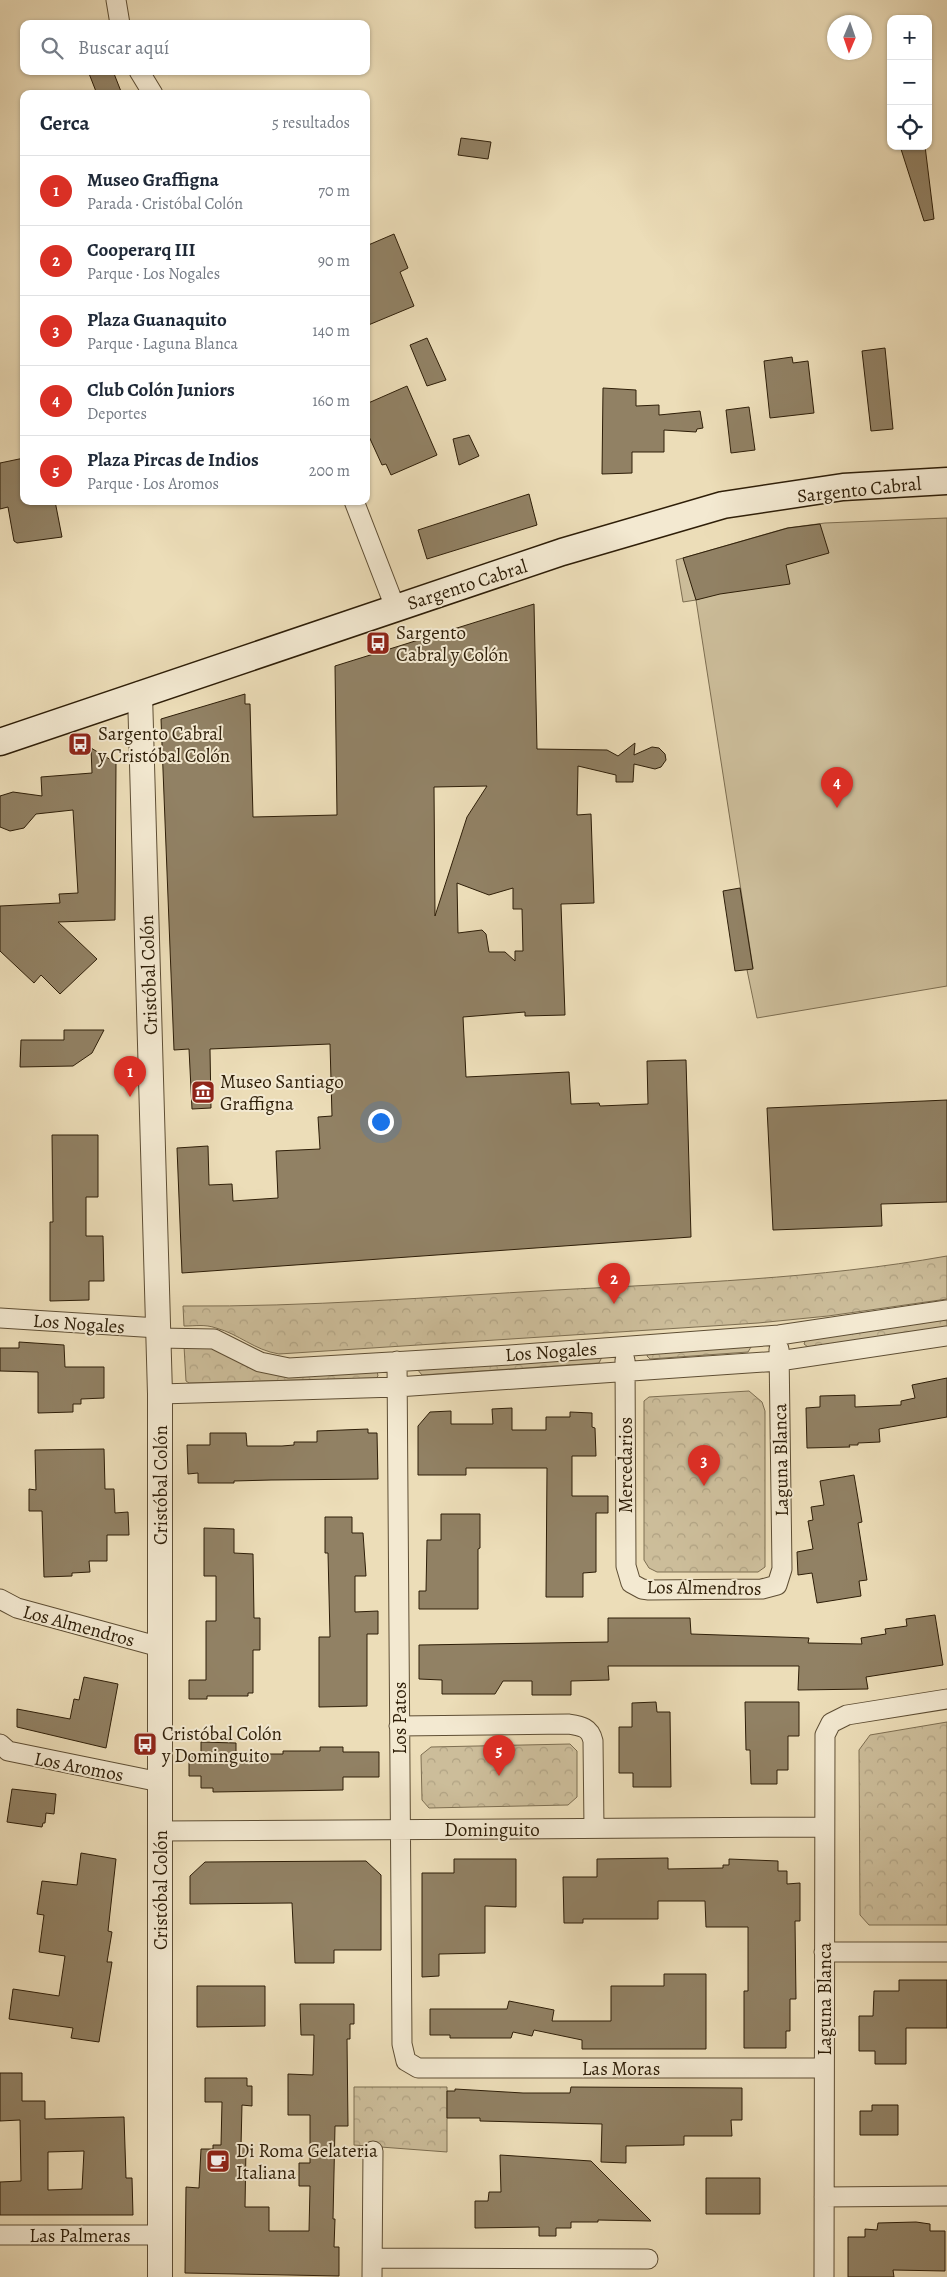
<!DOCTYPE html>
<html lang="es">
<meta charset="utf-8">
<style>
:root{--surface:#fff;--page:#f6f6f7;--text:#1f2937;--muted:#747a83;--line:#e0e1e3;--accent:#d93025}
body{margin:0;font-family:Alegreya,serif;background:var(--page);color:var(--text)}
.controls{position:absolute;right:15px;top:15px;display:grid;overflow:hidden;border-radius:10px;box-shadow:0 1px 4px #0004}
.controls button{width:45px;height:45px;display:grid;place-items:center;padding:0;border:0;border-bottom:1px solid var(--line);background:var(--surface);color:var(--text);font:25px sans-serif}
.compass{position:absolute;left:827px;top:15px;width:45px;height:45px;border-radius:50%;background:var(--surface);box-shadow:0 1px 4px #0004;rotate:182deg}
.you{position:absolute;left:380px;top:1121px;width:18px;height:18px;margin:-12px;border:4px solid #fff;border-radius:50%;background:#1a73e8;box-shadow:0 0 0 8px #1a73e833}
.badge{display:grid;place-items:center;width:32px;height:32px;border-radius:50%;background:var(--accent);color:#fff;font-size:16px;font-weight:700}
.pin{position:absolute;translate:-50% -41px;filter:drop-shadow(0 1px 2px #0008)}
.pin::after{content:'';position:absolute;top:26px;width:18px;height:15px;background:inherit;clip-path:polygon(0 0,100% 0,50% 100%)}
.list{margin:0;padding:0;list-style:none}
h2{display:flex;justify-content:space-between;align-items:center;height:65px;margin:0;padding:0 20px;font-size:21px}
h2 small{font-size:16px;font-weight:400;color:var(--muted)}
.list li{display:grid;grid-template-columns:32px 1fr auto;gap:15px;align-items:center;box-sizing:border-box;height:70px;padding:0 20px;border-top:1px solid var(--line)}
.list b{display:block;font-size:19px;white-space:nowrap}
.list p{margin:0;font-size:16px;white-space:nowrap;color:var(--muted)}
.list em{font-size:16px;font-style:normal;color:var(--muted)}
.icon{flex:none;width:28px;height:28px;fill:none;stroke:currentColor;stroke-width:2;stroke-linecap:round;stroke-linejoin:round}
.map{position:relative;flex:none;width:947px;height:2277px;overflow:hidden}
.search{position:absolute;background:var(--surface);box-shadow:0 1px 4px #0004;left:20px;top:20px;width:350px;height:55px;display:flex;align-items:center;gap:12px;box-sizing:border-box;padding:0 18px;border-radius:10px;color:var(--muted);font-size:19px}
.panel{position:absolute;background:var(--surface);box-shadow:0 1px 4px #0004;left:20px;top:90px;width:350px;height:415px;border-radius:10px}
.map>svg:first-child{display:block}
</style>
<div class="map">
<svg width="947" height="2277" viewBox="0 0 947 2277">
<defs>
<pattern id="park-crowns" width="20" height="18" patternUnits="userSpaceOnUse" patternTransform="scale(1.25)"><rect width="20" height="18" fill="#ccbd9a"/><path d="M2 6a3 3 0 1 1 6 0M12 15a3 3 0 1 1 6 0" fill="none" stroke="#b0a283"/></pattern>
</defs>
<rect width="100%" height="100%" fill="#ecddb8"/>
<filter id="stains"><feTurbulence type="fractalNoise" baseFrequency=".004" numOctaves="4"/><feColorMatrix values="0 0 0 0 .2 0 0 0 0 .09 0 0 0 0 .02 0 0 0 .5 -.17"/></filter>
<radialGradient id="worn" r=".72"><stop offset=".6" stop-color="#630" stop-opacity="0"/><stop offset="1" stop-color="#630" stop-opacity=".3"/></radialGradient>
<path fill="#ccbd9a" stroke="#7d6e51" d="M 947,518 L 947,986 L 757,1018 L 747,970 L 753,968 L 696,600 L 683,602 L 676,560 L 787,528 L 825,523 Z"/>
<path fill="url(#park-crowns)" stroke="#7d6e51" d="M 947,1256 L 947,1299 L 828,1316 L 758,1323 L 279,1354 C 254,1350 239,1334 216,1328 C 205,1324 195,1326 184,1326 L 183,1306 C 307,1307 432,1297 556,1290 C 686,1283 818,1279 947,1256 Z
M 947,1319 L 947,1327 L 808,1347 L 804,1344 L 806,1339 Z
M 749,1344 L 751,1347 L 748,1352 L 650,1359 L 647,1356 L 648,1353 Z
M 184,1346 L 224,1349 L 377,1371 L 378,1376 L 376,1378 L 189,1383 L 186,1381 Z
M 602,1357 L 599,1363 L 422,1375 L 417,1369 Z
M 749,1391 L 762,1402 L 765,1411 L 765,1567 L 758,1572 L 657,1572 L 649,1568 L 644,1560 L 644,1401 L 649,1397 Z
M 947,1722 L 947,1925 L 869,1925 L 860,1915 L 859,1750 L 870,1735 Z
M 570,1744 L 577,1751 L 577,1797 L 568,1805 L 429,1808 L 422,1800 L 421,1755 L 431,1747 Z
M 354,2087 L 447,2087 L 447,2152 L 354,2145 Z"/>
<path fill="#918164" stroke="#2e1e08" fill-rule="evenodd" d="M 88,71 L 113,71 L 122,94 L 97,94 Z
M 461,138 L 491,142 L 488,159 L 458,155 Z
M 900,146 L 925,146 L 934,219 L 924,221 Z
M 394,234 L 408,268 L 400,272 L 414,306 L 366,326 L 366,246 Z
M 427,338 L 446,380 L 427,386 L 410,345 Z
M 885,348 L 893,429 L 871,431 L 862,351 Z
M 792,357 L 793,363 L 808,361 L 814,413 L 770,418 L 764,361 Z
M 407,386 L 437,455 L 391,475 L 386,464 L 382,465 L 366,430 L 366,404 Z
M 603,388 L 636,390 L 636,406 L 659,405 L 659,415 L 700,411 L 703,428 L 697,429 L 696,432 L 664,430 L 664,452 L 632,452 L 632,473 L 602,474 Z
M 749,407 L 755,450 L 731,453 L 726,410 Z
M 469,435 L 479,456 L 459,465 L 453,439 Z
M 24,458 L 24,501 L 55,501 L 62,537 L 17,543 L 14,541 L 8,507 L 0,509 L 0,463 Z
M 529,494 L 537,525 L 427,559 L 418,530 Z
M 820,524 L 829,553 L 786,565 L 790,584 L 720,594 L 696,600 L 683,558 L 788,528 Z
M 534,604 L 537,749 L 607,750 L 618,756 L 635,743 L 634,755 L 652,747 L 659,748 L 665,754 L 666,760 L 661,767 L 655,769 L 634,764 L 633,782 L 616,782 L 616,775 L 578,766 L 577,815 L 591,814 L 594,903 L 561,904 L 565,1015 L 525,1016 L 525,1012 L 463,1017 L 466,1077 L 569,1072 L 571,1104 L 599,1103 L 600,1106 L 648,1104 L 647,1061 L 686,1060 L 691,1237 L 182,1273 L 177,1148 L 208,1146 L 209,1185 L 232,1184 L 233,1201 L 278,1198 L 276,1151 L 320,1149 L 318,1117 L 332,1116 L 330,1044 L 210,1049 L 211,1108 L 192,1109 L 189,1049 L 174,1050 L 161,719 L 245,694 L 245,704 L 250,704 L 253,817 L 337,815 L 335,666 ZM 487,786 L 467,817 L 435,916 L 434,787 ZM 457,883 L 489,895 L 513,888 L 513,909 L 522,909 L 523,951 L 515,951 L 515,961 L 505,952 L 489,952 L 486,934 L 482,930 L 458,933 Z
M 91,748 L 116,763 L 115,920 L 58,922 L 97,959 L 60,994 L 41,975 L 34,983 L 0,951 L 0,906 L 60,903 L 59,894 L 78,893 L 73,810 L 36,814 L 24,828 L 10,831 L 0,827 L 0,796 L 13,792 L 42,796 L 41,777 L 92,773 Z
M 740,888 L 753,969 L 735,971 L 723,891 Z
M 64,1030 L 104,1030 L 92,1053 L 73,1066 L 20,1067 L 21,1040 L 64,1040 Z
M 947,1100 L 947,1202 L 881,1204 L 882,1226 L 773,1230 L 767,1108 Z
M 52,1135 L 98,1135 L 98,1197 L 86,1197 L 86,1236 L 103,1236 L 104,1281 L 89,1281 L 89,1300 L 50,1301 L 50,1222 L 53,1222 Z
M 19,1342 L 64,1345 L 65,1367 L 104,1367 L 104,1398 L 81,1399 L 81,1404 L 73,1404 L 73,1412 L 38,1413 L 38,1372 L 0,1371 L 0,1348 L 19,1348 Z
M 947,1378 L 947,1417 L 879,1429 L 880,1442 L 858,1443 L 858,1445 L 849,1445 L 850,1447 L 807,1448 L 806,1408 L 820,1407 L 820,1396 L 855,1395 L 855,1407 L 901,1405 L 901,1401 L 915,1398 L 912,1385 Z
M 512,1408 L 512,1430 L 546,1430 L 546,1417 L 570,1417 L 570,1412 L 592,1413 L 592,1427 L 595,1428 L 596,1456 L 572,1456 L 572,1496 L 608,1496 L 608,1513 L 596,1513 L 596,1572 L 583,1573 L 583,1597 L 546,1597 L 547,1468 L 466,1468 L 466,1475 L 418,1475 L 418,1426 L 430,1412 L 451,1411 L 451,1424 L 493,1424 L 492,1409 Z
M 368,1429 L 368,1433 L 377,1433 L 378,1479 L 271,1480 L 234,1481 L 234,1483 L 198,1483 L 198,1473 L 188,1474 L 187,1445 L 210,1445 L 210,1433 L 246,1433 L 247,1446 L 282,1446 L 294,1445 L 294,1442 L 317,1442 L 317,1431 Z
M 104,1449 L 105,1489 L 114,1489 L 115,1513 L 128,1512 L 129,1535 L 107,1535 L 107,1561 L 89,1561 L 90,1572 L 72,1573 L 72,1576 L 44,1577 L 42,1511 L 29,1511 L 29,1489 L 36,1490 L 35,1450 Z
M 854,1475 L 862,1522 L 858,1523 L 867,1580 L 859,1581 L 861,1596 L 817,1603 L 812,1573 L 798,1575 L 797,1552 L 813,1549 L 808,1521 L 813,1520 L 811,1507 L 824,1505 L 820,1481 Z
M 441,1514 L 480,1514 L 480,1548 L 478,1549 L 478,1609 L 419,1609 L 419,1591 L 426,1591 L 427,1540 L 441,1540 Z
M 325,1517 L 352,1517 L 352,1533 L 363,1533 L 366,1576 L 355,1576 L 355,1612 L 378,1611 L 378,1634 L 367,1634 L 367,1706 L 319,1707 L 319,1637 L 330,1637 L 328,1553 L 325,1553 Z
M 204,1528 L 234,1529 L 234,1553 L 253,1554 L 254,1618 L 260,1618 L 260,1650 L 253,1650 L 253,1693 L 248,1693 L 248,1696 L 207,1696 L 207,1699 L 189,1699 L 189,1680 L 206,1680 L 206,1621 L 216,1621 L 216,1576 L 204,1576 Z
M 935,1615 L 943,1665 L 866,1677 L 868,1689 L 798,1690 L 799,1666 L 608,1666 L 609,1680 L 571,1681 L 571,1695 L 532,1695 L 532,1681 L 503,1681 L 495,1694 L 442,1694 L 442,1680 L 419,1679 L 419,1645 L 608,1642 L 608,1618 L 690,1618 L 691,1634 L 809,1638 L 808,1643 L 862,1644 L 861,1638 L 886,1634 L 885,1629 L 907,1626 L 906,1619 Z
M 84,1677 L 118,1684 L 106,1748 L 17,1727 L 17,1709 L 70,1719 L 74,1699 L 79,1700 Z
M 656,1702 L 657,1712 L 670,1712 L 671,1787 L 633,1787 L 633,1773 L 619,1773 L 619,1727 L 632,1727 L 632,1703 Z
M 745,1702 L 799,1702 L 799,1736 L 788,1736 L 788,1770 L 777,1770 L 777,1784 L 751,1784 L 750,1750 L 746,1750 Z
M 201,1742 L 236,1743 L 236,1754 L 283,1754 L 283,1751 L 320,1751 L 320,1747 L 343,1747 L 343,1752 L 379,1752 L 379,1777 L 343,1777 L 343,1790 L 213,1792 L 213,1788 L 201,1788 L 201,1776 L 189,1776 L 189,1756 L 201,1756 Z
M 12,1789 L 56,1794 L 54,1814 L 46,1813 L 45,1823 L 43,1823 L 42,1827 L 7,1822 Z
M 81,1853 L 116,1859 L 108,1931 L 112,1932 L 107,1962 L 112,1962 L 99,2042 L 71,2038 L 73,2028 L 9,2019 L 13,1989 L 59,1996 L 65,1956 L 39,1952 L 44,1915 L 37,1914 L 42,1881 L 77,1885 Z
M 668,1858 L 668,1869 L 723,1868 L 723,1865 L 729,1865 L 729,1859 L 778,1861 L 778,1871 L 787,1871 L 787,1884 L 800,1883 L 800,1921 L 795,1921 L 796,1999 L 790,1999 L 790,2031 L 786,2031 L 786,2048 L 744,2048 L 744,1991 L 748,1991 L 748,1927 L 706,1927 L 705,1901 L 658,1901 L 658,1919 L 583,1919 L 583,1923 L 564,1923 L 563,1877 L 597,1877 L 597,1859 Z
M 454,1859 L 516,1859 L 516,1907 L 485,1906 L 485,1953 L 439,1954 L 439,1976 L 422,1977 L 422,1873 L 454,1873 Z
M 366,1861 L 381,1875 L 381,1950 L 334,1950 L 334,1963 L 295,1963 L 292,1903 L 190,1904 L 190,1876 L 205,1862 Z
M 664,1974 L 706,1974 L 706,2049 L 582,2049 L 582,2040 L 534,2030 L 532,2036 L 513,2032 L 511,2038 L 450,2038 L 450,2035 L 430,2035 L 430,2009 L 507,2009 L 509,2001 L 554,2010 L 552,2021 L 611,2021 L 611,1986 L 664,1986 Z
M 899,1980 L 947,1980 L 947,2028 L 906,2028 L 906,2064 L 875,2064 L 875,2051 L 859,2051 L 859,2016 L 873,2016 L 874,1991 L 899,1991 Z
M 197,1986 L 265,1986 L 265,2026 L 197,2027 Z
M 300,2004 L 354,2004 L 354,2024 L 350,2024 L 350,2039 L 347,2039 L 348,2126 L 335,2126 L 333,2219 L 335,2219 L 334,2247 L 339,2247 L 339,2276 L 185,2273 L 186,2187 L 199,2188 L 201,2149 L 213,2149 L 213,2145 L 221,2145 L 222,2102 L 205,2102 L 205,2078 L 247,2078 L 247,2086 L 252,2086 L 252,2106 L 242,2105 L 241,2146 L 246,2146 L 245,2207 L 269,2207 L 269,2231 L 309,2231 L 310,2186 L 299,2186 L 299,2163 L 310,2163 L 310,2115 L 288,2115 L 288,2074 L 313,2075 L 314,2035 L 301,2035 Z
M 0,2073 L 22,2073 L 22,2101 L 45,2101 L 45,2119 L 124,2117 L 126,2178 L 132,2178 L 133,2215 L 0,2215 L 0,2182 L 21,2181 L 20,2120 L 0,2121 ZM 84,2151 L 82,2189 L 48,2190 L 48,2152 Z
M 571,2087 L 742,2088 L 742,2120 L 731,2120 L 732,2136 L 684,2136 L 684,2145 L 626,2146 L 626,2163 L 601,2162 L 602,2124 L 480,2121 L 480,2118 L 447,2118 L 447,2091 L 455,2091 L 455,2089 L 523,2093 L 570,2093 Z
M 872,2105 L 898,2105 L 898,2135 L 860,2135 L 860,2111 L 872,2111 Z
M 500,2155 L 591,2161 L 651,2221 L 598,2220 L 598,2222 L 571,2222 L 571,2228 L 556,2228 L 556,2236 L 539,2236 L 539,2227 L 475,2228 L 475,2201 L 488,2201 L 489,2192 L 501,2192 Z
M 706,2178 L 760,2178 L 760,2214 L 706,2214 Z
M 916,2222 L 930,2224 L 930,2231 L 945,2231 L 945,2271 L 893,2270 L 894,2277 L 848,2277 L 848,2237 L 865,2237 L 865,2229 L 877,2230 L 878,2223 Z"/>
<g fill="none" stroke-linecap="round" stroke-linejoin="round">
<g stroke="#5e4e34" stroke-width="21">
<path id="minor" d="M 116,0 L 120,24
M 139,71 L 153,94
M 354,501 L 395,607
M 0,1318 L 158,1328
M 159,1338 L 214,1339 L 260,1362 L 289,1368 L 510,1355 L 779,1335 L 947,1310
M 625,1360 L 626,1566 L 631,1583 L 642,1589 L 649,1590 L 762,1589 L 777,1585 L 782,1569 L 779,1349
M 397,1361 L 402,2044 L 406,2061 L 418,2068 L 824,2068
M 160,1394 L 397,1387 L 779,1361 L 947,1336
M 0,1599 L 17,1608 L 160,1647
M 399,1726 L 568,1724 C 581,1726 590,1727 593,1741 L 594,1828
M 0,1744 L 8,1751 L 160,1782
M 160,1831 L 824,1827
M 824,1952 L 947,1952
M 824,2197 L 947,2196
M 0,2235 L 160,2235
M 373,2258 L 648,2259
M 372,2277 L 373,2151
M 824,2277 L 825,1735 L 831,1723 L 847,1715 L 947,1699"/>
</g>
<g stroke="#5e4e34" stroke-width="26">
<path id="tertiary" d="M 140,694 L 160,1394 L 160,2277"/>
</g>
<g stroke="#2e1e08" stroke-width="29">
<path id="secondary" d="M 0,742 L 562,552 L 723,505 L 843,487 L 947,481"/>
</g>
<use href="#minor" stroke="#f3e9d1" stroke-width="19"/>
<use href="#tertiary" stroke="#f3e9d1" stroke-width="24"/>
<use href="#secondary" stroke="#f3e9d1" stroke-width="26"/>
</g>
<defs>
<g id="bus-square" transform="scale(1.25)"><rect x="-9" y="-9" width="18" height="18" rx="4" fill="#8f2418" stroke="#f3e9d1"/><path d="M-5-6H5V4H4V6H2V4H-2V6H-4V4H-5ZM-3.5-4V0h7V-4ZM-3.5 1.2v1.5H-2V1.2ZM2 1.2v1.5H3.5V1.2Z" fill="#fff"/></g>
<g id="museum-square" transform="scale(1.25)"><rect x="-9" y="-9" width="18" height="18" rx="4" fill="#8f2418" stroke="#f3e9d1"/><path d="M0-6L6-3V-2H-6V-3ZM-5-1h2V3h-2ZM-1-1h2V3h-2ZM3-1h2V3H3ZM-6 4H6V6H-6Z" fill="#fff"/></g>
<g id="cafe-square" transform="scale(1.25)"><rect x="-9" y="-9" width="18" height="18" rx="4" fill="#8f2418" stroke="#f3e9d1"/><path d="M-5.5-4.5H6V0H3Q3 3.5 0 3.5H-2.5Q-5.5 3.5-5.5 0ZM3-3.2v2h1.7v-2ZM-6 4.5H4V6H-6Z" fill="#fff"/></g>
</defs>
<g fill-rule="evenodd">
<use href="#bus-square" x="378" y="643"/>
<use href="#bus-square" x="80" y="744"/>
<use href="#museum-square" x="203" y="1092"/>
<use href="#bus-square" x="145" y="1744"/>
<use href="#cafe-square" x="218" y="2161"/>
</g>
<g text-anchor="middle" stroke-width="4" stroke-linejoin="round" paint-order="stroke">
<g font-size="19" fill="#2e1e08" stroke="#f3e9d1">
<text transform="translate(859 489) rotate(-6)" y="7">Sargento Cabral</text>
<text transform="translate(467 584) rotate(-18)" y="7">Sargento Cabral</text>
<text transform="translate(148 975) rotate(-92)" y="7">Cristóbal Colón</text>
<text transform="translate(79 1323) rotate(4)" y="7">Los Nogales</text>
<text transform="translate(551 1351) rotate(-4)" y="7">Los Nogales</text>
<text transform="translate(780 1460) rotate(-91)" y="7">Laguna Blanca</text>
<text transform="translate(625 1465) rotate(-90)" y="7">Mercedarios</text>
<text transform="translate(160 1485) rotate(-90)" y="7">Cristóbal Colón</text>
<text transform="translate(704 1587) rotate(1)" y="7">Los Almendros</text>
<text transform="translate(79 1625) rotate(15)" y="7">Los Almendros</text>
<text transform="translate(399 1718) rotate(-90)" y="7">Los Patos</text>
<text transform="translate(79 1766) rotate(11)" y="7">Los Aromos</text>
<text x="492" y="1836">Dominguito</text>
<text transform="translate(160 1890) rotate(-90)" y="7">Cristóbal Colón</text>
<text transform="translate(824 1999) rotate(-90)" y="7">Laguna Blanca</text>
<text x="621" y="2075">Las Moras</text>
<text x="80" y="2242">Las Palmeras</text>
</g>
<g font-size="19" fill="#2e1e08" stroke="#f3e9d1" text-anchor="start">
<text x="396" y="639">Sargento<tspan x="396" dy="22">Cabral y Colón</tspan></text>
<text x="98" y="740">Sargento Cabral<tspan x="98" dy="22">y Cristóbal Colón</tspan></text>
<text x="220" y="1088">Museo Santiago<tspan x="220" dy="22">Graffigna</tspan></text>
<text x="162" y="1740">Cristóbal Colón<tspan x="162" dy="22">y Dominguito</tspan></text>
<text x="236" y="2157">Di Roma Gelateria<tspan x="236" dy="22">Italiana</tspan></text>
</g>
</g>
<rect width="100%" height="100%" filter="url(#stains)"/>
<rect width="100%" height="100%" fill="url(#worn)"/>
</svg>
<div class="controls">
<button>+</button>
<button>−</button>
<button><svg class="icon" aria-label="locate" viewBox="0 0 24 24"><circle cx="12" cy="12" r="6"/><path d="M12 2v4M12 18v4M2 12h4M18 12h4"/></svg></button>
</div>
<svg class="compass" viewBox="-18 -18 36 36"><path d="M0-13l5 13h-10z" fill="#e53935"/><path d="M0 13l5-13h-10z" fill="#747a83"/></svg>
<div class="you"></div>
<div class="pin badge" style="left:130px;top:1097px">1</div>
<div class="pin badge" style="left:614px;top:1304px">2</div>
<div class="pin badge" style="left:704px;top:1486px">3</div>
<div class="pin badge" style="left:837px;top:808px">4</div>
<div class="pin badge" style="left:499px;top:1776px">5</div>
<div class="search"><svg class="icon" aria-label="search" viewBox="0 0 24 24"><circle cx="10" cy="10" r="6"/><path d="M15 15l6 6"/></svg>Buscar aquí</div>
<section class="panel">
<h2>Cerca<small>5 resultados</small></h2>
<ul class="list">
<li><span class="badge">1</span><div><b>Museo Graffigna</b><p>Parada · Cristóbal Colón</p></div><em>70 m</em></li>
<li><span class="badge">2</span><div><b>Cooperarq III</b><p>Parque · Los Nogales</p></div><em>90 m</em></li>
<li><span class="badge">3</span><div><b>Plaza Guanaquito</b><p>Parque · Laguna Blanca</p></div><em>140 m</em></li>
<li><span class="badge">4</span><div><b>Club Colón Juniors</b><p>Deportes</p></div><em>160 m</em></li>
<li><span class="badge">5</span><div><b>Plaza Pircas de Indios</b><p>Parque · Los Aromos</p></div><em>200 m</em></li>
</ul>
</section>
</div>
